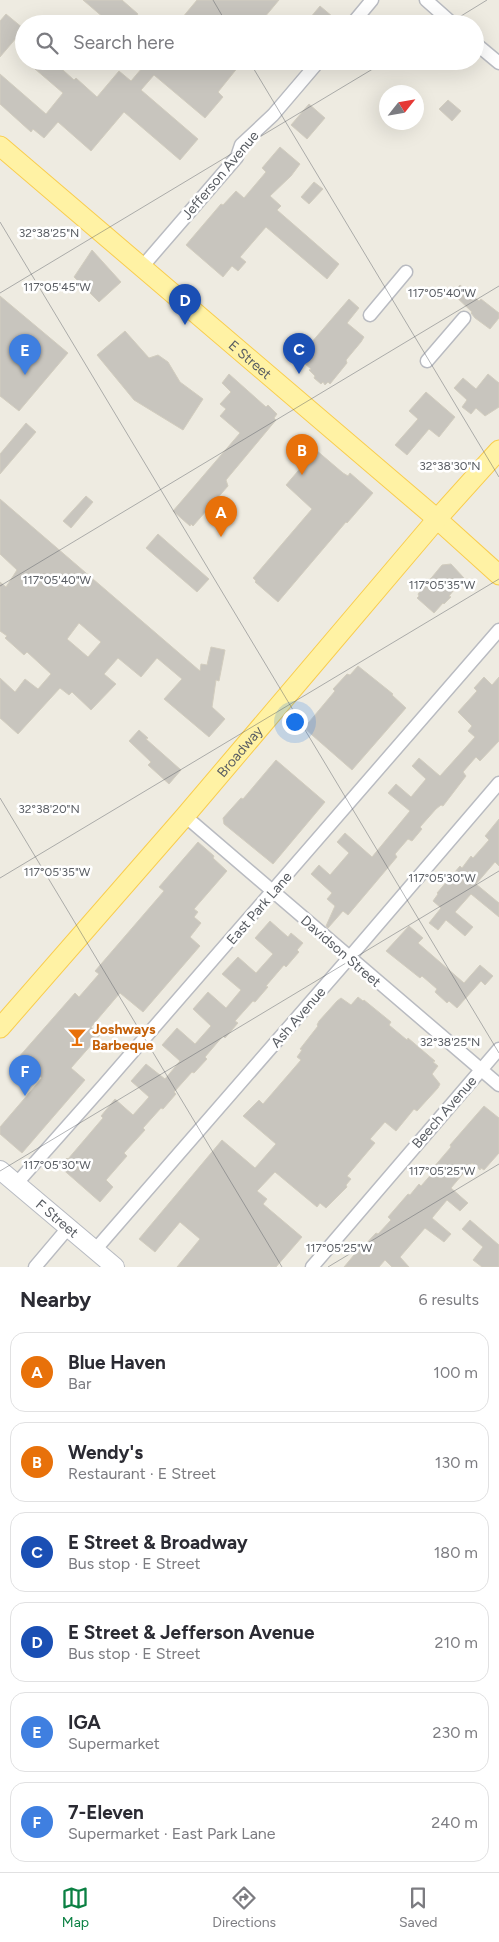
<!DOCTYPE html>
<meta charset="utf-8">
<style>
:root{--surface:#fff;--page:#f2f2f3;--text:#2b2b33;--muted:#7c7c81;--line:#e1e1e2;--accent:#0b8043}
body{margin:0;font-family:Figtree,sans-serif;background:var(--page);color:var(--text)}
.compass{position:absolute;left:379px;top:85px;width:45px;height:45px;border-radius:50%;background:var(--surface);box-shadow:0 5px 20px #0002;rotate:59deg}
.you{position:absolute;left:294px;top:721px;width:18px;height:18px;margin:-12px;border:4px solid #fff;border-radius:50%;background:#1a73e8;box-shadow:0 0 0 8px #1a73e833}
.badge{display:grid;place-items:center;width:32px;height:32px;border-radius:50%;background:var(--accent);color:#fff;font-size:16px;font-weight:700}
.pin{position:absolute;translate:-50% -41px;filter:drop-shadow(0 1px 2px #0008)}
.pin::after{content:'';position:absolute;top:26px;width:18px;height:15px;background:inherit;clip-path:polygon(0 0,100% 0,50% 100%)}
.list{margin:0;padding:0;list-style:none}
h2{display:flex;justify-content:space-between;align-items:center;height:65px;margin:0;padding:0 20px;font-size:21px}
h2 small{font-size:16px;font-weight:400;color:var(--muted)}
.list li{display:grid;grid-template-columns:32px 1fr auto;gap:15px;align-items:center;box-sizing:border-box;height:80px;margin:0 10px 10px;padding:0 10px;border:1px solid var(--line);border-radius:15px}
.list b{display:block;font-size:19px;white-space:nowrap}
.list p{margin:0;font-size:16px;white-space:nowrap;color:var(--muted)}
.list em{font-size:16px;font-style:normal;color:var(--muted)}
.icon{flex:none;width:28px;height:28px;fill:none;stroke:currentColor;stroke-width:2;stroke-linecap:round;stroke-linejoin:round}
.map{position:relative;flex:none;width:499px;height:1267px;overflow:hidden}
.search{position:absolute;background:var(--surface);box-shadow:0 5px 20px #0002;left:15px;right:15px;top:15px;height:55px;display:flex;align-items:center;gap:12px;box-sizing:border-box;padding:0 18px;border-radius:28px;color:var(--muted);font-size:19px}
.sheet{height:605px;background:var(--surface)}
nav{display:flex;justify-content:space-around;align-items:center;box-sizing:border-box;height:70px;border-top:1px solid var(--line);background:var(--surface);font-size:14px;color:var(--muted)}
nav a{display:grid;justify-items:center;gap:2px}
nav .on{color:var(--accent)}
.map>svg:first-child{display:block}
</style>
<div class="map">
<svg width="499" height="1267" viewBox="0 0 499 1267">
<rect width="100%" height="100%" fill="#eeebe1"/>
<path fill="#c8c5be" stroke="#d2cdbf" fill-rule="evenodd" d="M 83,0 L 122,0 L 138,14 L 130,24 L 111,24 Z
M 197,0 L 279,0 L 259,24 L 177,24 Z
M 320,6 L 333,17 L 328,24 L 305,24 Z
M 6,14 L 24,29 L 24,43 L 17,37 L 0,57 L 0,21 Z
M 42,61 L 53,61 L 74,80 L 76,78 L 97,97 L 119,71 L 131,81 L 148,61 L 243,61 L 218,92 L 223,97 L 205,118 L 154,75 L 141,90 L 198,139 L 180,160 L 124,112 L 91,151 L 58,122 L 44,138 L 33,129 L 31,132 L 0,104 L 0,74 L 46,114 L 63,93 L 35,69 Z
M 448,100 L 461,111 L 452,121 L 439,109 Z
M 309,104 L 325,118 L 307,139 L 291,125 Z
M 280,147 L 300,164 L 291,176 L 270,196 L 281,206 L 277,210 L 339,264 L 327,279 L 266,227 L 240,257 L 246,262 L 238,271 L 232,266 L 223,277 L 186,245 L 221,204 L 223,205 L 236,191 L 244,198 L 266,172 L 262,168 Z
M 314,182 L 323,189 L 309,204 L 301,197 Z
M 92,250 L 121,282 L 99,302 L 74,277 Z
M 460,285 L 479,301 L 481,299 L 499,313 L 499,318 L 490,329 L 475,318 L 471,313 L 472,312 L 452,293 Z
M 0,296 L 68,353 L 19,411 L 0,396 Z
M 349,299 L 359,308 L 347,323 L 364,337 L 361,342 L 346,360 L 347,363 L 330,384 L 328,382 L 325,385 L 323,382 L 321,384 L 314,378 L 315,376 L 309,370 L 311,369 L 298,358 Z
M 125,331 L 149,358 L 158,355 L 168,362 L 180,382 L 203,399 L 183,430 L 134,400 L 97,355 Z
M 229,374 L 266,407 L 268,405 L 277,414 L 274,418 L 276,420 L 226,480 L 228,486 L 193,526 L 191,524 L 190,526 L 173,511 L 240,433 L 220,416 L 226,409 L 220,404 L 231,392 L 222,383 Z
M 488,374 L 499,383 L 499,407 L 485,416 L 476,408 L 471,414 L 462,407 L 467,400 L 454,388 L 463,378 L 476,389 Z
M 426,392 L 455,417 L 439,437 L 429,429 L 407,455 L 395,445 L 418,419 L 409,411 Z
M 26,423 L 36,432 L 0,474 L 0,454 Z
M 316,450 L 343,473 L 348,476 L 350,473 L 373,493 L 347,523 L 346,522 L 278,602 L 255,582 L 256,581 L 253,578 L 312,509 L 286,485 Z
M 86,496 L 93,502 L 71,528 L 63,521 Z
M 0,499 L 200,671 L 201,664 L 207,665 L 211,647 L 225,650 L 219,681 L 216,680 L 212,707 L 225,719 L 209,737 L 164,699 L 182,679 L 157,658 L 141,677 L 118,658 L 104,674 L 116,684 L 91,710 L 72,692 L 69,695 L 60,688 L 18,734 L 0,718 L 0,678 L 15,692 L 25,679 L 38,689 L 51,674 L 27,652 L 24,655 L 14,646 L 5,638 L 7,636 L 0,631 L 0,582 L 6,587 L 17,570 L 0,554 ZM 79,623 L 101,642 L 88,657 L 67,639 Z
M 158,534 L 209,579 L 197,592 L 146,548 Z
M 451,564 L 464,578 L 449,596 L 451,597 L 444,604 L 443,603 L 434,613 L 417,598 L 419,596 L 418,594 L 442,565 Z
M 358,666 L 393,694 L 392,695 L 406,708 L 352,770 L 304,728 L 335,691 L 333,689 L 347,674 L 350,675 Z
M 484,677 L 492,685 L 499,677 L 499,741 L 480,761 L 476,757 L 463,772 L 466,776 L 443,806 L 441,805 L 436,809 L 420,827 L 422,829 L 412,841 L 408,839 L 395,854 L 397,857 L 348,915 L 343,911 L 328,928 L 326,926 L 335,906 L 327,899 L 332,893 L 311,874 L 319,865 L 330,875 L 349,853 L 337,842 L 345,833 L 372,857 L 410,811 L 388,793 L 396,784 L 411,797 L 426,779 L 412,766 L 419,758 L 440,776 L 475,737 L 468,731 L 472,726 L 458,712 L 477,691 L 474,688 Z
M 139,730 L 148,738 L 146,739 L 181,770 L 169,784 L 148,765 L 151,762 L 129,741 Z
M 276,760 L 325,802 L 273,864 L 224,824 L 223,818 L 241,798 L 243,799 Z
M 499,819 L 499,866 L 495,862 L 476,884 L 499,903 L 499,917 L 471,894 L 455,912 L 473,927 L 465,936 L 446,920 L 438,930 L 429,923 L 441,908 L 433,901 L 438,894 L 437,893 L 460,866 L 462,868 L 471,856 L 473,858 L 489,840 L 485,836 Z
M 198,842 L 214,856 L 213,858 L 227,871 L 194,909 L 198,912 L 194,917 L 201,923 L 190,937 L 200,946 L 143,1012 L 120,993 L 91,1027 L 100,1035 L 71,1068 L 85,1080 L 22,1153 L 0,1134 L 0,1127 L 42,1078 L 18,1058 L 75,993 L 79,997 L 99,974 L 95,971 L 164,891 L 159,887 Z
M 270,921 L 288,937 L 291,933 L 303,943 L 297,950 L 299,952 L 286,967 L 284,965 L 266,986 L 268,987 L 255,1002 L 253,1001 L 235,1021 L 238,1023 L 225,1038 L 223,1036 L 205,1057 L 207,1059 L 194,1073 L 192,1072 L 174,1092 L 176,1094 L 163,1109 L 161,1108 L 143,1128 L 145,1130 L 124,1153 L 127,1156 L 106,1180 L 113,1187 L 100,1202 L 59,1166 L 67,1158 L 68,1159 L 103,1118 L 101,1116 L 115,1099 L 133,1115 L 149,1097 L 131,1081 L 146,1064 L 165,1079 L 180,1061 L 162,1045 L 177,1028 L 195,1044 L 211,1026 L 193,1009 L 208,992 L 226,1008 L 241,990 L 222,974 L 238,957 L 256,973 L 273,954 L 255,938 Z
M 409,926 L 423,938 L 418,943 L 464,983 L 480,965 L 493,976 L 485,985 L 481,981 L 457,1008 L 449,1001 L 447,1003 L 435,992 L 437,989 L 422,976 L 420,978 L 386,951 Z
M 358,997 L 363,1001 L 364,1000 L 391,1022 L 389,1025 L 407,1040 L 408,1038 L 435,1061 L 433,1062 L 438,1066 L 432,1074 L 440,1084 L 438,1088 L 417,1111 L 414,1109 L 396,1131 L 385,1122 L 370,1139 L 375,1143 L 347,1176 L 351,1179 L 346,1185 L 347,1187 L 326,1208 L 320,1203 L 317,1207 L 275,1172 L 257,1191 L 267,1199 L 263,1204 L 302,1237 L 276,1267 L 177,1267 L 200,1239 L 180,1222 L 155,1252 L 139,1239 L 222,1140 L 255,1168 L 276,1144 L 243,1116 L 259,1100 L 263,1104 L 301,1060 L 297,1057 L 302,1050 L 300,1049 L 318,1026 L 317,1025 L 319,1021 L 337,1001 L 341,998 L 351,1005 Z
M 484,1106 L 499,1118 L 499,1153 L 484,1170 L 481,1168 L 480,1170 L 472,1163 L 451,1188 L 468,1203 L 460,1211 L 447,1200 L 432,1218 L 451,1234 L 444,1242 L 425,1228 L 400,1257 L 409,1267 L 392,1267 L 385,1260 L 379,1267 L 344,1267 L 359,1249 L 360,1250 L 376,1233 L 378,1234 L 391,1220 L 388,1217 L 408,1194 L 410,1195 L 419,1184 L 421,1186 L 435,1170 L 433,1168 L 451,1147 L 450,1145 Z
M 470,1220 L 499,1245 L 499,1267 L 482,1267 L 473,1260 L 483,1247 L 462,1229 Z"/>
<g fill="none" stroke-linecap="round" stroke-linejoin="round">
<g stroke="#b9bbc1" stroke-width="15">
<path id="street" d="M 426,0 L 453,24
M 352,24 L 372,0
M 475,43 L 499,63
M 142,267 L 237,157 L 241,145 L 273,115 L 319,61
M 370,315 L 406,272
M 427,361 L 464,318
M 185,816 L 499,1085
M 17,1183 L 103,1086 L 499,630
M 95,1250 L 349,958 L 499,783
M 35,1267 L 68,1228
M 312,1267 L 499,1049"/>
</g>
<g stroke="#b7bac1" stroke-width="20">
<g id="secondary">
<path id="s1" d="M 0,1170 L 115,1267"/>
</g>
</g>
<g stroke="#f9cd4e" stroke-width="21">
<g id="primary">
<path id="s2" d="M 0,146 L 437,519 L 499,575"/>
<path id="s3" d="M 0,1028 L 185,816 L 437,519 L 499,450"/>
</g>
</g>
<use href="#street" stroke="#fff" stroke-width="12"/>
<use href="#secondary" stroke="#fff" stroke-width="18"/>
<use href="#primary" stroke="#fff2a4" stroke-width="19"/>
</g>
<path fill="none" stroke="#595d63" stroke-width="1" stroke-opacity="0.45" d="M 213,0 L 227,24M 448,24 L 487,0M 249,61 L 499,477M 0,222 L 499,1053M 0,293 L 386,61M 0,586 L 499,286M 0,798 L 282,1267M 0,878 L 499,579M 0,1171 L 499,871M 328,1267 L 499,1164"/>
<defs>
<g id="bar-bare" transform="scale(1.5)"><path d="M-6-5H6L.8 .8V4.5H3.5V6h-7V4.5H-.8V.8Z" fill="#e8710a" stroke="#fff" stroke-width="2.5" paint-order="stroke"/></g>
</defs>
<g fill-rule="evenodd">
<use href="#bar-bare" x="77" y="1037"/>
</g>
<g text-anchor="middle" stroke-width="5" stroke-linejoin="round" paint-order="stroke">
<g font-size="14" fill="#595d63" stroke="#fff">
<text transform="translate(220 175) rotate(-50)" y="5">Jefferson Avenue</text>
<text dy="5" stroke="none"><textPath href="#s2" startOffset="329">E Street</textPath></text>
<text dy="5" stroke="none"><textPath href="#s3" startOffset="366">Broadway</textPath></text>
<text transform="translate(259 908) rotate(-49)" y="5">East Park Lane</text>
<text transform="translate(341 951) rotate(41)" y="5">Davidson Street</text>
<text transform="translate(298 1017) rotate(-49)" y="5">Ash Avenue</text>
<text transform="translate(444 1112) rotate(-49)" y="5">Beech Avenue</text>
<text dy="5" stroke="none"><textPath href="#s1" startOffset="75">F Street</textPath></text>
</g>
<g font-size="14" font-weight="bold" fill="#c56008" stroke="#fff" text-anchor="start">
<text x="92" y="1034">Joshways<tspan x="92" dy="16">Barbeque</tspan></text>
</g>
</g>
<g font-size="12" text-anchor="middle" fill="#595d63" stroke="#fff" stroke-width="5" stroke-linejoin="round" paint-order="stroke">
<text x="49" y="237">32°38'25"N</text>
<text x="57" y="291">117°05'45"W</text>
<text x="442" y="297">117°05'40"W</text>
<text x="450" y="470">32°38'30"N</text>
<text x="57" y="584">117°05'40"W</text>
<text x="442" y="589">117°05'35"W</text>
<text x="49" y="813">32°38'20"N</text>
<text x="57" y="876">117°05'35"W</text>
<text x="442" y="882">117°05'30"W</text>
<text x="450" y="1046">32°38'25"N</text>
<text x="57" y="1169">117°05'30"W</text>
<text x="442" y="1175">117°05'25"W</text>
<text x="339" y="1252">117°05'25"W</text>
</g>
</svg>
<svg class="compass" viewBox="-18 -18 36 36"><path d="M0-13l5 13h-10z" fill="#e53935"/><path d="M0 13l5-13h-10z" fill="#7c7c81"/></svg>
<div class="you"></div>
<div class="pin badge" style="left:221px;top:537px;background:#e8710a">A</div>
<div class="pin badge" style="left:302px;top:475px;background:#e8710a">B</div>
<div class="pin badge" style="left:299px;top:374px;background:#1a4fb4">C</div>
<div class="pin badge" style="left:185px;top:325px;background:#1a4fb4">D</div>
<div class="pin badge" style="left:25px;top:375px;background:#3f7fe0">E</div>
<div class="pin badge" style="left:25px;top:1096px;background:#3f7fe0">F</div>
<div class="search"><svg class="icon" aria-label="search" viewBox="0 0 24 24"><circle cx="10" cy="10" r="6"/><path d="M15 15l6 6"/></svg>Search here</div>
</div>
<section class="sheet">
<h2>Nearby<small>6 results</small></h2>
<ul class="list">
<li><span class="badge" style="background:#e8710a">A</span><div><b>Blue Haven</b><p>Bar</p></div><em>100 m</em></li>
<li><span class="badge" style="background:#e8710a">B</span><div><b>Wendy's</b><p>Restaurant · E Street</p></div><em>130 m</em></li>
<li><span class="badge" style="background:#1a4fb4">C</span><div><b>E Street &amp; Broadway</b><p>Bus stop · E Street</p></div><em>180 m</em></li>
<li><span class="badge" style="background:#1a4fb4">D</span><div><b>E Street &amp; Jefferson Avenue</b><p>Bus stop · E Street</p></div><em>210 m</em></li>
<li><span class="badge" style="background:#3f7fe0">E</span><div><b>IGA</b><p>Supermarket</p></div><em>230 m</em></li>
<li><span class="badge" style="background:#3f7fe0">F</span><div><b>7-Eleven</b><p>Supermarket · East Park Lane</p></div><em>240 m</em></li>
</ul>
</section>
<nav>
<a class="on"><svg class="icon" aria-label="map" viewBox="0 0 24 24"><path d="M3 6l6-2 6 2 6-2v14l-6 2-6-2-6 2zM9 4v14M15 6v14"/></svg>Map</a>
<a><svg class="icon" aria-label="directions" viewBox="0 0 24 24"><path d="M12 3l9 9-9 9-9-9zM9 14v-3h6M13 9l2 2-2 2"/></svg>Directions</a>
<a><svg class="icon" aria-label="saved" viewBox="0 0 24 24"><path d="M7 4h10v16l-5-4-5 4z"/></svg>Saved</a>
</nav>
